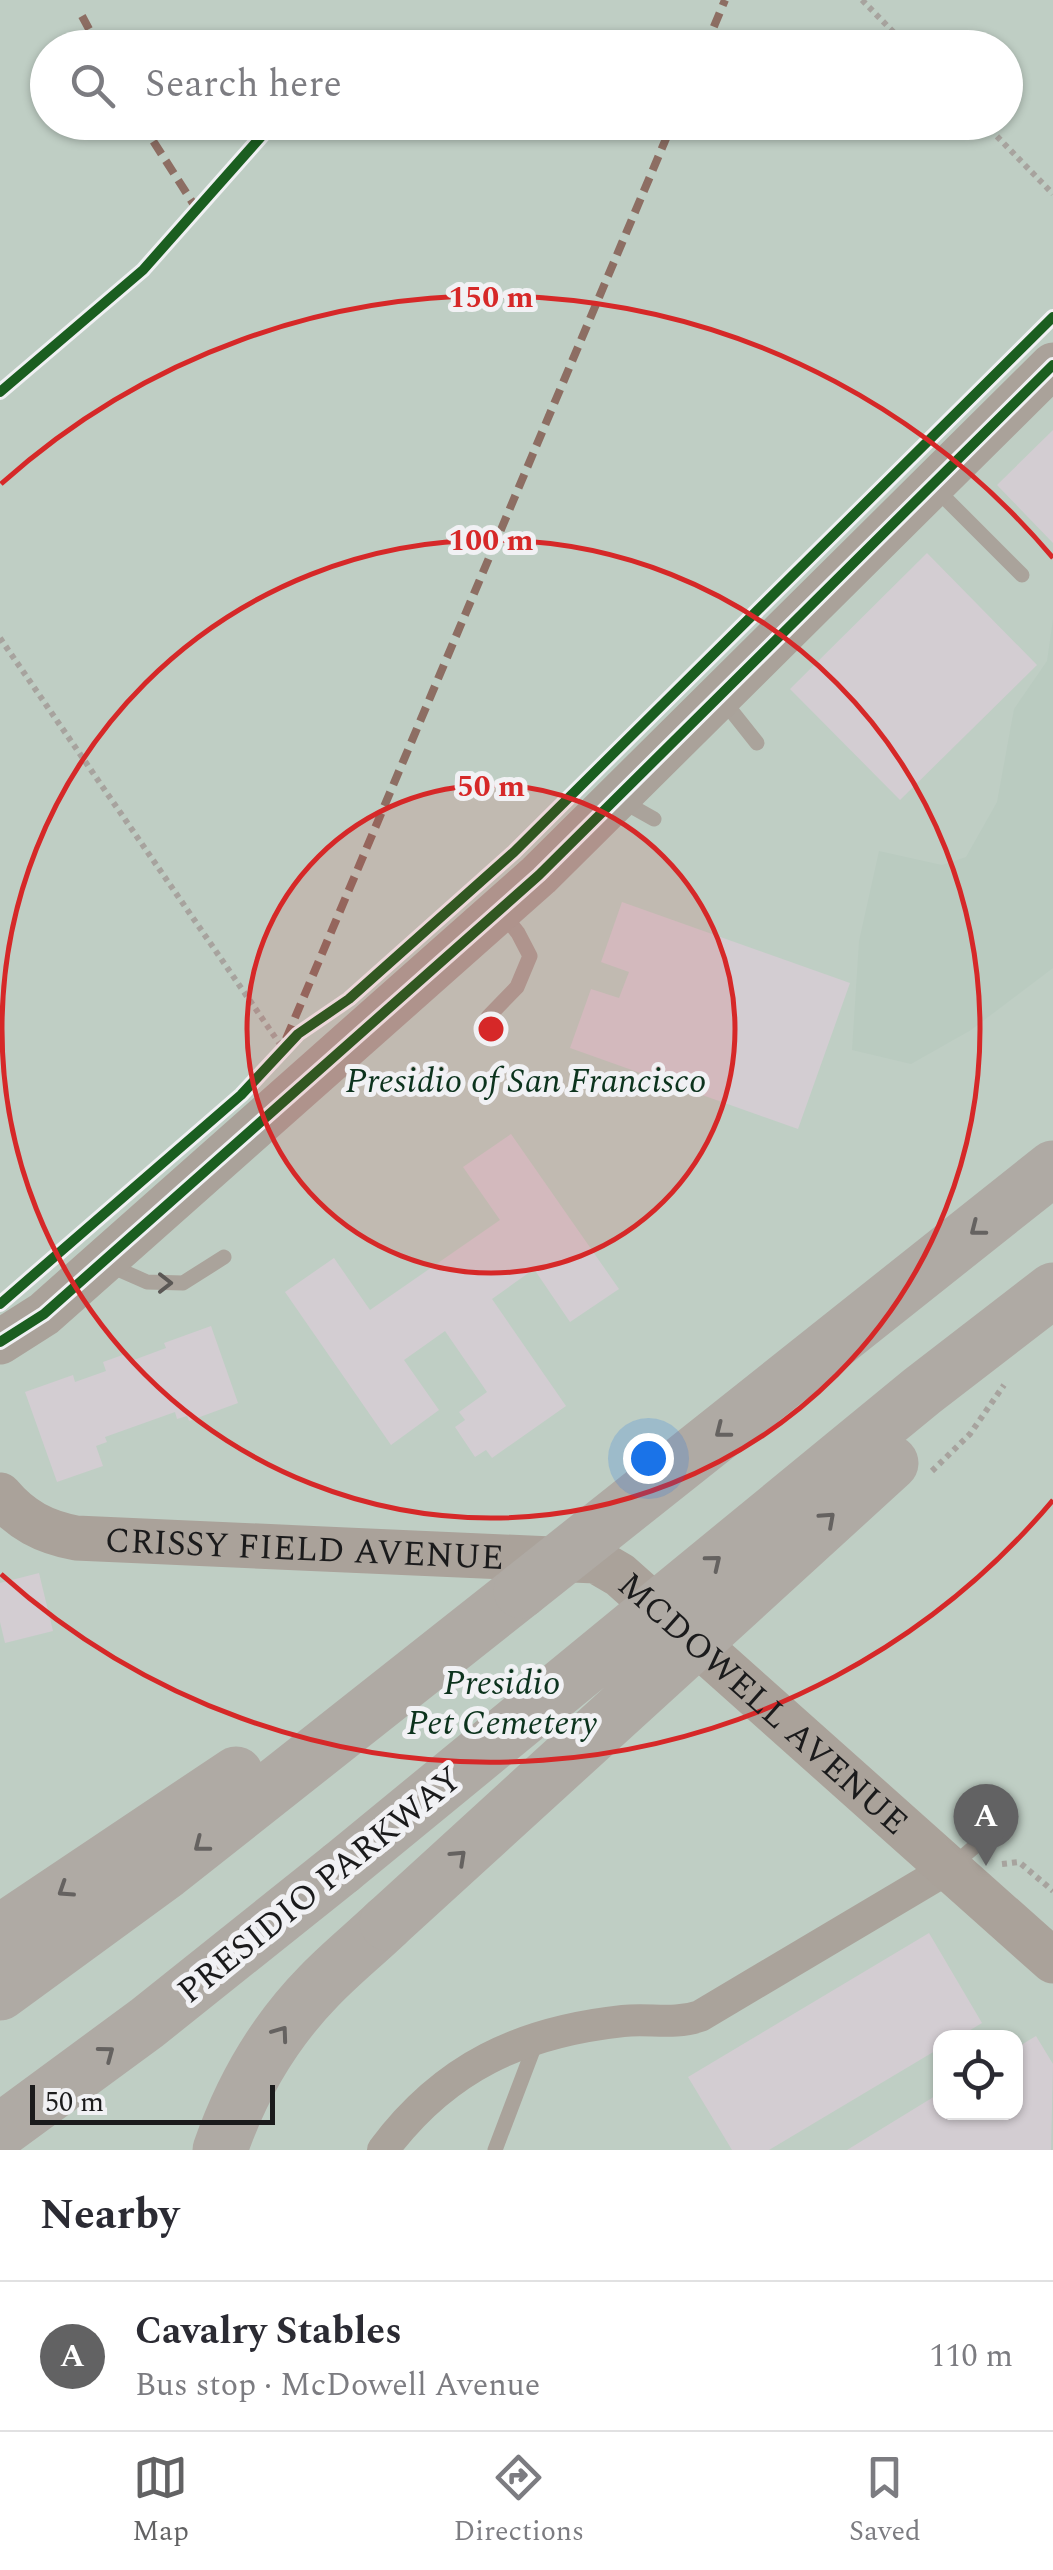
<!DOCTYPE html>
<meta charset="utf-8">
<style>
:root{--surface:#fff;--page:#f2f2f3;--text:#2b2b33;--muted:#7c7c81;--line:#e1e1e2;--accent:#626263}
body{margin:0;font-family:Spectral,serif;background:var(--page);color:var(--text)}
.controls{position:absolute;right:30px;bottom:30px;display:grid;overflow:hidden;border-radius:20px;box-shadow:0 2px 8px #0004}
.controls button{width:90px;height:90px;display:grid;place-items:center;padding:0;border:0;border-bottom:2px solid var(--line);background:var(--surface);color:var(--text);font:50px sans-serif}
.scale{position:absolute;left:30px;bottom:25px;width:245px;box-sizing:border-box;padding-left:10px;border:5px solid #1b1b1c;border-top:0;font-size:28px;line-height:35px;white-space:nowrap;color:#1b1b1c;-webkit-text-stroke:8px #f1f1f4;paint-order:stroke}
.you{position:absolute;left:648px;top:1458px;width:35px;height:35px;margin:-25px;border:8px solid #fff;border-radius:50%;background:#1a73e8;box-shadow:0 0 0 15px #1a73e833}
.badge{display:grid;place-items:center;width:65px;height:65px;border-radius:50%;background:var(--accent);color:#fff;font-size:32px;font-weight:700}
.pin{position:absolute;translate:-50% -82px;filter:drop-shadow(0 2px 5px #0008)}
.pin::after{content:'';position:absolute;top:52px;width:35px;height:30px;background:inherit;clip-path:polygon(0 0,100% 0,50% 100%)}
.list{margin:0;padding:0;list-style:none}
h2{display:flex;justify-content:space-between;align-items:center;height:130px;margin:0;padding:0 40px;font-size:42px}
h2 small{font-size:32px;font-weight:400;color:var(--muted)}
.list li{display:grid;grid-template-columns:65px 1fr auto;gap:30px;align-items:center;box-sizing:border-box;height:150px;padding:0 40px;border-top:2px solid var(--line)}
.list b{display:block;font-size:38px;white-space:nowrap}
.list p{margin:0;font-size:32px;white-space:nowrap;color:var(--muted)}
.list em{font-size:32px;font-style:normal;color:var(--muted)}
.icon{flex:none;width:55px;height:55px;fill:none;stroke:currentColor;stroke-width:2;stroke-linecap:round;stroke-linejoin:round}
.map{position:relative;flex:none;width:1053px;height:2150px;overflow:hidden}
.search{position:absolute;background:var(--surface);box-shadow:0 2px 8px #0004;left:30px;right:30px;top:30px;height:110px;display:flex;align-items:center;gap:25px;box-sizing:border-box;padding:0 35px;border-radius:55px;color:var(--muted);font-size:38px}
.sheet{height:280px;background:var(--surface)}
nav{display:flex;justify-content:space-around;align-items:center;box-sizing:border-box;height:140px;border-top:2px solid var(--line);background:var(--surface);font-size:28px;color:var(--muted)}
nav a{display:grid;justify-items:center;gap:5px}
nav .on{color:var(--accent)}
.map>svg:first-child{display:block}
</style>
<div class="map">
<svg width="1053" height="2150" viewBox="0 0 1053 2150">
<rect width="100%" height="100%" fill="#e5e5e6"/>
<path fill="#bfcec4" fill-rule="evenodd" d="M 0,0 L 1053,0 L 1053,2150 L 0,2150 ZM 48,48 L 1006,48 L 1006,122 L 48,122 ZM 940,2038 L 1016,2038 L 1016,2112 L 940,2112 Z"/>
<path fill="#bacbc0" d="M 1053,619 L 1053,968 L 971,1030 L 911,1064 L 852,1050 L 859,941 L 879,851 L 942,865 L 966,857 L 997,802 L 1014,709 L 1047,661 Z"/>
<path fill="#d3cdd2" d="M 1053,430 L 1053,543 L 997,485 Z
M 927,553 L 1037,665 L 900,800 L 790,689 Z
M 622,902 L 850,983 L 798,1129 L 570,1048 L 591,989 L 619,998 L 629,972 L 601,962 Z
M 511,1134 L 619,1289 L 570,1322 L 534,1269 L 492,1299 L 566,1406 L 492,1458 L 486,1450 L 475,1457 L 455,1427 L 465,1420 L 459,1412 L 487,1392 L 445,1331 L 404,1360 L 439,1410 L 391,1445 L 285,1292 L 334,1258 L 370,1310 L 500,1220 L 463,1167 Z
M 211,1326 L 238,1403 L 189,1421 L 187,1416 L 177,1419 L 175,1412 L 105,1437 L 107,1442 L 96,1446 L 103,1466 L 57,1482 L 25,1392 L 73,1375 L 75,1382 L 106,1371 L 103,1362 L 128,1353 L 131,1361 L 166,1348 L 164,1343 Z
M 39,1573 L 53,1631 L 5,1643 L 0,1622 L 0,1583 Z
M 929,1933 L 982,2023 L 957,2038 L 940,2038 L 940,2048 L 769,2150 L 732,2150 L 688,2077 Z
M 1036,2036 L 1053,2064 L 1051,2150 L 847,2150 L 940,2093 L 940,2112 L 1016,2112 L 1016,2048 Z"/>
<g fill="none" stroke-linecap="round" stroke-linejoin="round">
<path stroke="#a7a39e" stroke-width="6" stroke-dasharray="5 5" stroke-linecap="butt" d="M 862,0 L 909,48
M 983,122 L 1053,194
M 0,638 L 286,1053
M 932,1471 L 970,1434 L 1004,1385
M 1002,1864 L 1019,1862 L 1053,1891"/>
<path stroke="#aaa39b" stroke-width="15" d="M 935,488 L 1022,575
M 722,699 L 757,743
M 622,801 L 654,819
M 488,1017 L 517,987 L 530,956 L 518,933 L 503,914
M 106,1264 L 147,1282 L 183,1283 L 224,1257
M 952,1866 L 1009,1817
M 495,2150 L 536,2042"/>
<path stroke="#aaa39b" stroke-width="32" d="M 383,2150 C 445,2067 521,2032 623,2021 C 649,2018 674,2025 700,2016 L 949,1868"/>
<g stroke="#aaa29a" stroke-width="45">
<path d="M 0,1342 L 44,1314 L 539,875 L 1053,365"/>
<path id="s1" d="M 0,1495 C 21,1520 44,1532 76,1538 L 596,1561 L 620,1575 L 1053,1961"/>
</g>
<path stroke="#afaaa4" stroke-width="55" d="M 0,1932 L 236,1774
M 0,1993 L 167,1871 L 521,1591
M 0,2131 L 147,2023 L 341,1868
M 220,2150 C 241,2089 274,2032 319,1986 C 341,1963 365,1944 387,1923"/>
<path stroke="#afaaa4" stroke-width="55" d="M 521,1591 L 1053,1168
M 341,1868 L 922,1391 L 1053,1290
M 387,1923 L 891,1463"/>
<path stroke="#8d6e63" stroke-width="8" stroke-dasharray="15 8" stroke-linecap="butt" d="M 82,16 L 99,48
M 705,48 L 725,0
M 141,122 L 196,208
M 286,1039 L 673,122"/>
<g stroke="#f1f1f4" stroke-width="16">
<path id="cycleway" d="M 0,392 L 143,270 L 274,122
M 0,1304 L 241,1095 L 298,1034 L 349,999 L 514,852 L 1053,317
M 0,1342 L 44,1314 L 539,875 L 1053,365"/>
</g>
<use href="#cycleway" stroke="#1b5e20" stroke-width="10"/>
</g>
<defs><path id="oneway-chevron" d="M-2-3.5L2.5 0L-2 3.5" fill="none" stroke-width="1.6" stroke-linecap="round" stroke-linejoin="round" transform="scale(2.5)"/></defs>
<g stroke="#656260">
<use href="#oneway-chevron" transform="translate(977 1229) rotate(142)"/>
<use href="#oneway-chevron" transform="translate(722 1431) rotate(142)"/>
<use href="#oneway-chevron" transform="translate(828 1519) rotate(-42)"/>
<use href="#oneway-chevron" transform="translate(714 1562) rotate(-39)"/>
<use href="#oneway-chevron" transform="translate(201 1845) rotate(142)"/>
<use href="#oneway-chevron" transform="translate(459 1857) rotate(-43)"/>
<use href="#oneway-chevron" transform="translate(65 1890) rotate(147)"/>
<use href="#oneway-chevron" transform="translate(281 2033) rotate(-54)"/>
<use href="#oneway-chevron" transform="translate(107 2053) rotate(-37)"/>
</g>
<use stroke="#5b5855" href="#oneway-chevron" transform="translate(165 1283)"/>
<circle cx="491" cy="1029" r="244" fill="#d62828" fill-opacity=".12"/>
<g fill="none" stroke="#d62828" stroke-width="5">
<circle cx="491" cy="1029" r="244"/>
<circle cx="491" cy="1029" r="489"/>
<path d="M1053 1500A733 733 0 0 1 1 1574M1 484A733 733 0 0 1 1053 558"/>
</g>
<g text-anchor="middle" stroke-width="10" stroke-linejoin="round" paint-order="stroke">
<g font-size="35" font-style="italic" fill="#0c331d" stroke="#f1f1f4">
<text x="526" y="1092">Presidio of San Francisco</text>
<text x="502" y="1694">Presidio<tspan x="502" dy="40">Pet Cemetery</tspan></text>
</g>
<g font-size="35" fill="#1b1b1c" stroke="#f1f1f4">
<text dy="12" stroke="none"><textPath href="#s1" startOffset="318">CRISSY FIELD AVENUE</textPath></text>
<text dy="12" stroke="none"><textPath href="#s1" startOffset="830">MCDOWELL AVENUE</textPath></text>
<text transform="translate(319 1884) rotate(-39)" y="12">PRESIDIO PARKWAY</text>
</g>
</g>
<circle cx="491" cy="1029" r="15" fill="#d62828" stroke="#f1f1f4" stroke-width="5"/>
<g font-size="30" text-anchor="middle" font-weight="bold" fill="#d62828" stroke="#f1f1f4" stroke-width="10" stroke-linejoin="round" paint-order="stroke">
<text x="491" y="307">150 m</text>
<text x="491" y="550">100 m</text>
<text x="491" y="796">50 m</text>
</g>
</svg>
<div class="controls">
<button><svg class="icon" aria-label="locate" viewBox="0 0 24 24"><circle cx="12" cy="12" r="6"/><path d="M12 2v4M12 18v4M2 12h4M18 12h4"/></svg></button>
</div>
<div class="scale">50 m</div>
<div class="you"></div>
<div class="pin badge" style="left:986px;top:1866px">A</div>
<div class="search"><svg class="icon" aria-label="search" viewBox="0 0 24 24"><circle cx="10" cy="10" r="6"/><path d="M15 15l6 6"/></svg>Search here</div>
</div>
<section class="sheet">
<h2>Nearby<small></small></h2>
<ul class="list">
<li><span class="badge">A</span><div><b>Cavalry Stables</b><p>Bus stop · McDowell Avenue</p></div><em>110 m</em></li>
</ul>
</section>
<nav>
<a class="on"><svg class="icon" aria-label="map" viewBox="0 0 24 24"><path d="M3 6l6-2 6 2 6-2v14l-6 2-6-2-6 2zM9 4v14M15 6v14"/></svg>Map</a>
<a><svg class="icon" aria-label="directions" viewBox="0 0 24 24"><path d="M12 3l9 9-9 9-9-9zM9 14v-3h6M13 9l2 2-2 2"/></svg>Directions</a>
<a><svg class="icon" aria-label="saved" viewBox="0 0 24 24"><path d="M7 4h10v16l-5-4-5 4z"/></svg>Saved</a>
</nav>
